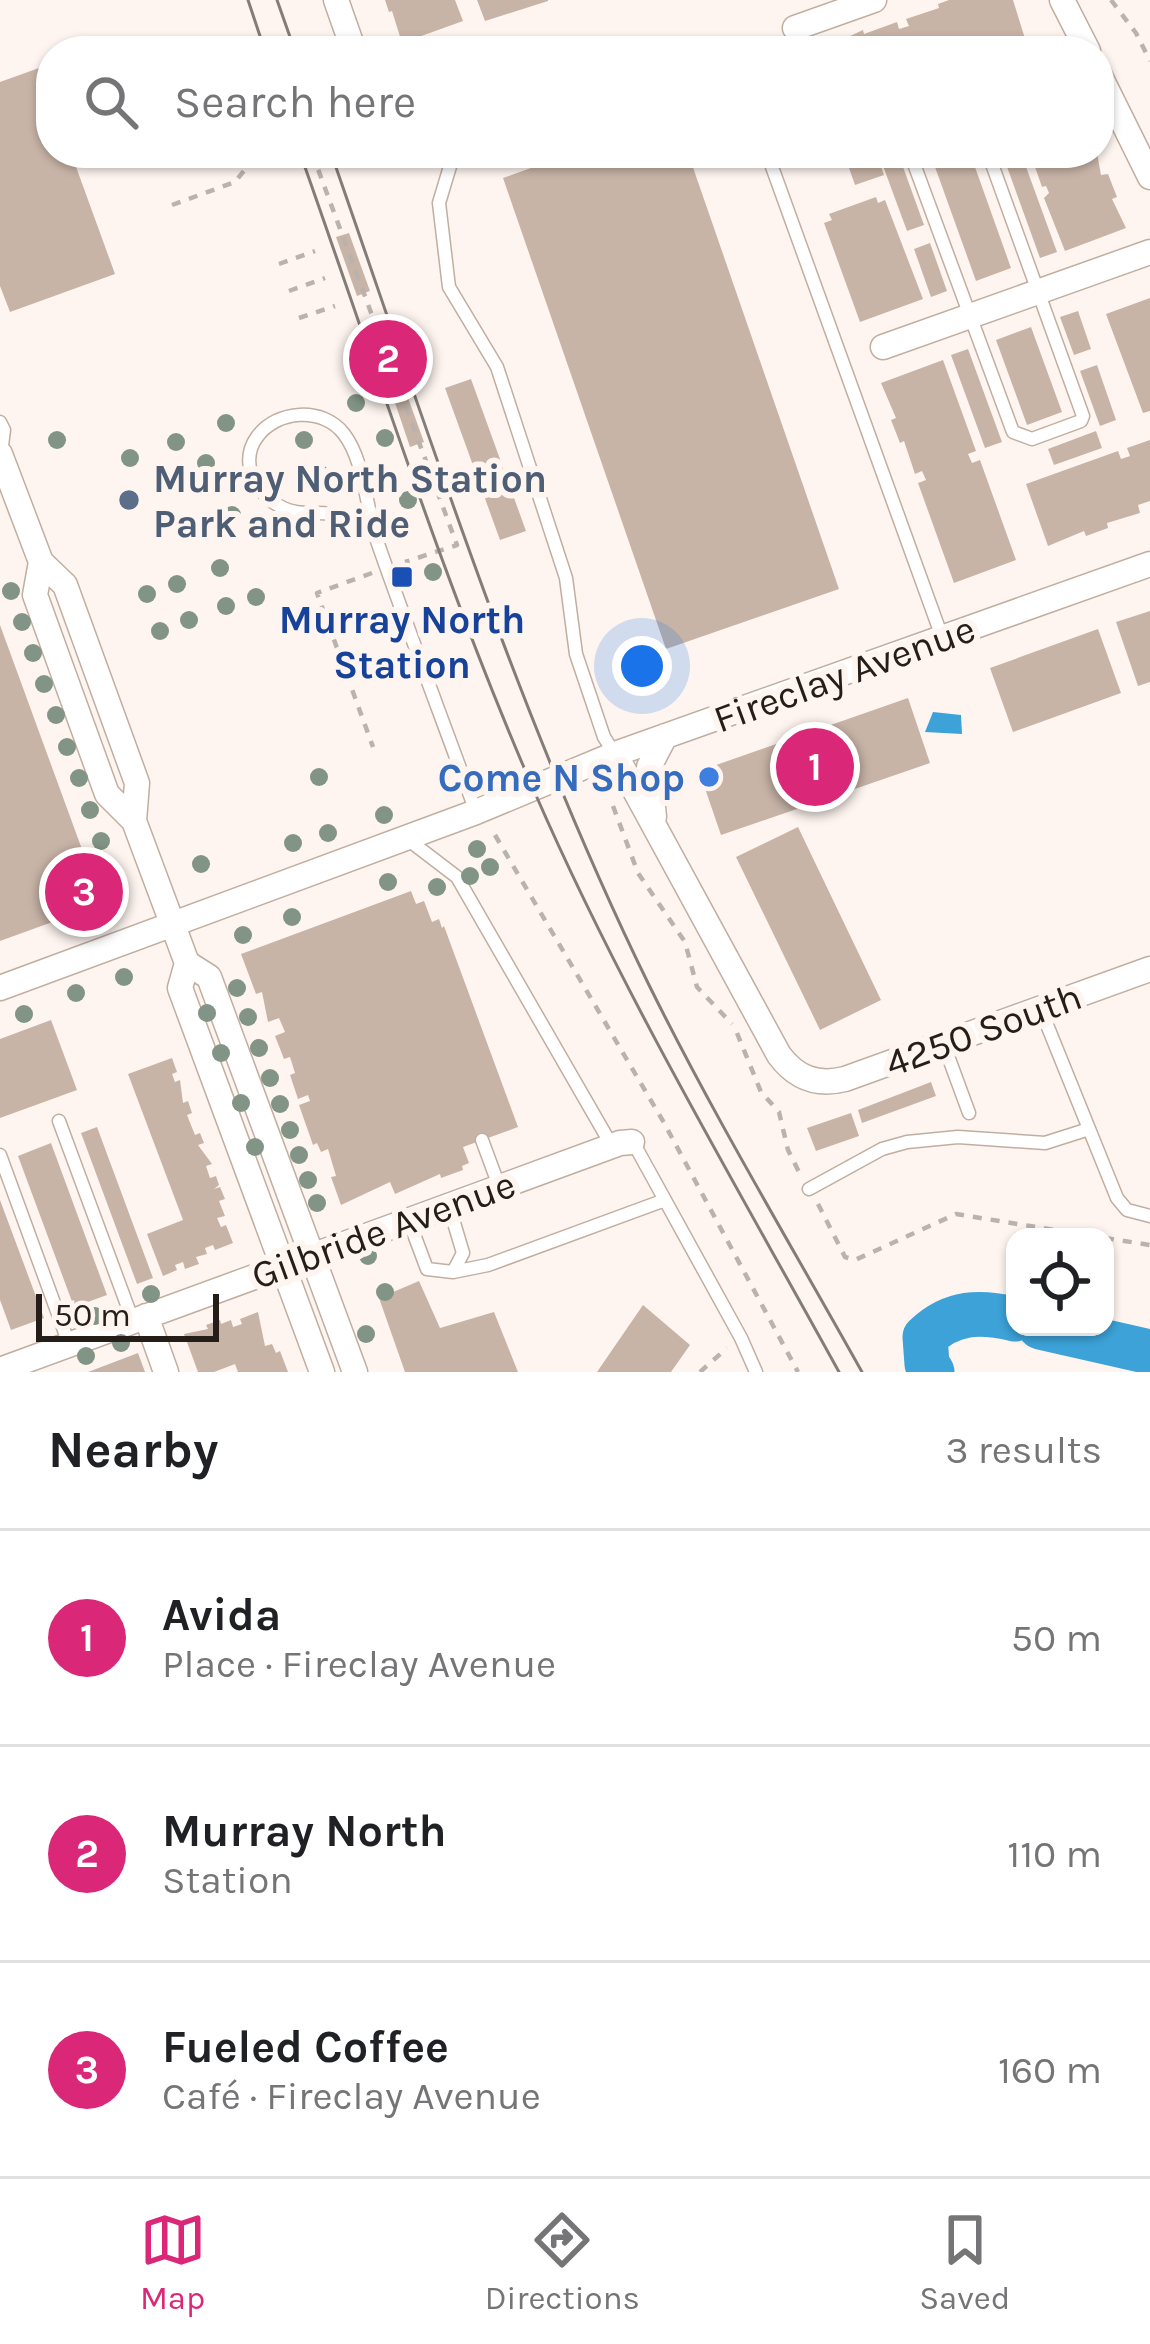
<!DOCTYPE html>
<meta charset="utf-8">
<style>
:root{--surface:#fff;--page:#f6f6f6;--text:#202124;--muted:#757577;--line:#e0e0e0;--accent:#db2777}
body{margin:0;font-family:Karla,sans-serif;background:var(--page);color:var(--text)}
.controls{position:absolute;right:36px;bottom:36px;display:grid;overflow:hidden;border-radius:24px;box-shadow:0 3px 9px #0004}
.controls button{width:108px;height:108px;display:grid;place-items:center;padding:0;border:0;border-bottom:3px solid var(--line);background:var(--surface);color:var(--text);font:60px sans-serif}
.scale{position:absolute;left:36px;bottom:30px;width:183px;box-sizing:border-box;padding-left:12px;border:6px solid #241d18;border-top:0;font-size:33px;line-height:42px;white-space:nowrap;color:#241d18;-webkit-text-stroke:9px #fef5f0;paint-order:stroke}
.you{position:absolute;left:642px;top:666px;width:42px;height:42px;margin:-30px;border:9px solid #fff;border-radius:50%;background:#1a73e8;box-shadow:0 0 0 18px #1a73e833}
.badge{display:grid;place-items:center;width:78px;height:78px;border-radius:50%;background:var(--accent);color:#fff;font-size:39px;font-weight:700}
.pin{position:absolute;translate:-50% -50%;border:6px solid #fff;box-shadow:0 3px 12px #0006}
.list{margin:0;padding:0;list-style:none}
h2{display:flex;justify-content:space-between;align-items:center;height:156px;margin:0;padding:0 48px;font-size:51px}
h2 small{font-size:39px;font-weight:400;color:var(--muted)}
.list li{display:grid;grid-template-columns:78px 1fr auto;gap:36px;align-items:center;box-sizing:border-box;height:216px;padding:0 48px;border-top:3px solid var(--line)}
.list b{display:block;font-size:45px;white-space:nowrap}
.list p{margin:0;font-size:39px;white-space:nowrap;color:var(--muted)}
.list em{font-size:39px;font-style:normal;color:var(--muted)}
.icon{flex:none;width:66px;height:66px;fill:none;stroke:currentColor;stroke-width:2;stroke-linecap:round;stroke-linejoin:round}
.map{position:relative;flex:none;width:1150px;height:1372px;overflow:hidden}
.search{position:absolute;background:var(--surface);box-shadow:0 3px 9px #0004;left:36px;right:36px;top:36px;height:132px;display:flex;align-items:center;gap:30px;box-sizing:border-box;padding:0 42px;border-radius:48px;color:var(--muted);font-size:45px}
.sheet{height:804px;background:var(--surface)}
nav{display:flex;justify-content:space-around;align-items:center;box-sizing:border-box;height:168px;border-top:3px solid var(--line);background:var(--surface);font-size:33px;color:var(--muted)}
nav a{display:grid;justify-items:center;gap:6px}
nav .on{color:var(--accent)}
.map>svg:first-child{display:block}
</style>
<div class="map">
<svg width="1150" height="1372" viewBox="0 0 1150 1372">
<rect width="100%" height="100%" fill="#fef5f0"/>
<path fill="#3ca2d8" d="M 933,712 L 961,715 L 962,734 L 925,732 Z"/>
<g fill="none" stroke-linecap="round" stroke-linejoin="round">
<path stroke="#3ca2d8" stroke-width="45" d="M 1040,1327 L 1150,1352
M 932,1372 L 927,1364 L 925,1337 C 952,1311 980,1311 1015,1319"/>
</g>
<path fill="#c8b4a7" d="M 385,0 L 455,0 L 463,21 L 402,43 L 392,11 L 389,12 Z
M 477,0 L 548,0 L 548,1 L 485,21 Z
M 949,0 L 1013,0 L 1027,45 L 1009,51 L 818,51 L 863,30 L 864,34 L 897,22 L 899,29 L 909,26 L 906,19 L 939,8 L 938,4 Z
M 39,68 L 51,99 L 51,153 L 71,153 L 115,274 L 10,312 L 0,286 L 0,82 Z
M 573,153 L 688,153 L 839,589 L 666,649 L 503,178 Z
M 898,153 L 924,225 L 907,231 L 879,155 Z
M 930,153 L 949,153 L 955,169 L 951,153 L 970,153 L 1011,268 L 976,281 Z
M 1002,153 L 1021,153 L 1057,252 L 1040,258 Z
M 1039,153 L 1097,153 L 1101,175 L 1108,174 L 1117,197 L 1112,199 L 1126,228 L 1065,251 L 1044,198 L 1049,193 L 1046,186 L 1042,187 L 1035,167 L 1042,165 Z
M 878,158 L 884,175 L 855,185 L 849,168 Z
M 876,197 L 878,203 L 885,200 L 923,299 L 860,322 L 824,223 L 832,220 L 829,214 Z
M 349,233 L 370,291 L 357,296 L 336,237 Z
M 930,243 L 947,291 L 931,297 L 914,249 Z
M 1150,298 L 1150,411 L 1143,413 L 1106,314 Z
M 1078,311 L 1091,349 L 1074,355 L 1060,317 Z
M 1031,327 L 1062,412 L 1027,425 L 996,340 Z
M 968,349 L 1002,442 L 985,448 L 951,355 Z
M 943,360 L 976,451 L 968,454 L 972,463 L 980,460 L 1016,560 L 954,583 L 918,483 L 926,480 L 922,471 L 915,474 L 904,441 L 900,443 L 891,420 L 896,418 L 881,383 Z
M 1097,365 L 1116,420 L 1100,426 L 1080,371 Z
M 471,379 L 526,531 L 500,540 L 445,388 Z
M 403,384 L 424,442 L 410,447 L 390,388 Z
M 1096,431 L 1102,448 L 1054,465 L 1048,449 Z
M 1150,440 L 1150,501 L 1138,505 L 1140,513 L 1107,523 L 1108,528 L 1086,536 L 1084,531 L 1048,546 L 1026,484 L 1118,451 L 1121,459 L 1130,456 L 1127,448 Z
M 1150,611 L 1150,682 L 1138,686 L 1116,622 Z
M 0,625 L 102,904 L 0,941 Z
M 1098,629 L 1121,693 L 1013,732 L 990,668 Z
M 908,698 L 930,763 L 721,835 L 699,771 Z
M 798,827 L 881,1000 L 820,1030 L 736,857 Z
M 411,891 L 416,904 L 424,901 L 432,922 L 439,919 L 442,928 L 444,926 L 518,1127 L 463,1147 L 469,1163 L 462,1166 L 463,1170 L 441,1178 L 440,1174 L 395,1194 L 390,1182 L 341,1205 L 331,1177 L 336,1176 L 328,1149 L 321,1152 L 317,1143 L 313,1145 L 299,1105 L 310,1101 L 308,1095 L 298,1099 L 290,1075 L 295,1073 L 290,1057 L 284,1059 L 275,1036 L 285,1032 L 279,1018 L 268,1022 L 262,992 L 256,994 L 241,954 Z
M 51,1020 L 77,1090 L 0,1118 L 0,1039 Z
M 172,1058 L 177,1072 L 172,1074 L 175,1082 L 180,1080 L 183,1103 L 188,1101 L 192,1113 L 187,1115 L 195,1135 L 200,1133 L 204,1143 L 198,1145 L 212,1164 L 206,1166 L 210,1178 L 216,1176 L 219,1185 L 214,1189 L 220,1187 L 225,1199 L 219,1201 L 225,1216 L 217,1218 L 221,1227 L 226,1225 L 233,1243 L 215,1250 L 213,1245 L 205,1248 L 207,1254 L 196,1257 L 199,1264 L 185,1269 L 183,1262 L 175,1265 L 177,1270 L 163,1276 L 147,1234 L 183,1220 L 128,1074 Z
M 931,1082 L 936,1096 L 862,1123 L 858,1110 Z
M 851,1113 L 859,1136 L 816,1151 L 807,1128 Z
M 97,1127 L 153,1278 L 137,1284 L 81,1133 Z
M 51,1143 L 107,1295 L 74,1307 L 18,1156 Z
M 0,1200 L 44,1318 L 11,1330 L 0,1300 Z
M 419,1281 L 440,1328 L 494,1312 L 518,1372 L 405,1372 L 379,1298 Z
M 643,1305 L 690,1345 L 671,1372 L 597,1372 Z
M 258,1312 L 265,1346 L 272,1344 L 276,1353 L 280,1351 L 288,1372 L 238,1372 L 235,1364 L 214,1372 L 198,1372 L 184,1334 L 208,1329 L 206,1325 L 220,1320 L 221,1324 L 231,1320 L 233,1327 L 242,1324 L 240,1319 Z
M 138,1353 L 145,1372 L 88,1372 Z"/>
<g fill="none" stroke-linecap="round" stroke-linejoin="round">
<g stroke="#c1aea1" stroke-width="15">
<path id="lane" d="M 454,153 L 439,203 L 449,287 L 497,367 L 566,578 L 576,654 L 604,737 L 614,753
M 767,153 L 942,637
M 910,153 L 1013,432 L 1032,439 L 1081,421 L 1083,416 L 988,153
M 0,422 L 4,430 L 1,453
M 374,531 C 363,525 353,518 341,515 C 326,512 311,514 296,512 C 263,506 235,467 257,437 C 276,410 323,406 344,434 C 364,460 366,506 376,538 C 408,630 443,721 476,812
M 406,838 L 457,877 L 612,1146
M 1041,1010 L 1117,1198 L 1127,1210 L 1150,1216
M 944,1045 L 969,1113
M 59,1121 L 133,1321
M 482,1140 L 499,1186
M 633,1142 L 741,1338 L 756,1372
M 0,1155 L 69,1344
M 809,1189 L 882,1149 L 907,1142 L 958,1137 L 1045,1143 L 1089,1129
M 409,1221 L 427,1269 L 453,1272 L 463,1253 L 449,1206
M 453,1272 L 488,1265 L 665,1200"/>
</g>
<g stroke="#c1aea1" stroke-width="27">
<path id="street" d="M 336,0 L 354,51
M 1062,0 L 1088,51
M 795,28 L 874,0
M 1099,74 L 1150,177
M 883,347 L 1150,252
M 0,454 L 41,562 L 65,585 L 137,783 L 134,821
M 41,562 L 35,595 L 107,794 L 134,821 L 187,963 L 209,977 L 355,1372
M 615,754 L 779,1055 C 796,1078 817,1086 845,1079 L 1150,969
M 654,817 L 649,767 L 665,736
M 187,963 L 180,988 L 322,1372
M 0,988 L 476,812 L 615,754 L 1150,564
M 146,1316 L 166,1372
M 0,1370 L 620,1143 L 632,1142"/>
</g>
<path stroke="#bab2ad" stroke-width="4.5" stroke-dasharray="9 9" stroke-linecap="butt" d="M 1111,0 L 1136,33 L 1150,61
M 312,153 L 457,545 L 405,562
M 172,205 L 235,182 L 258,153
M 279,264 L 315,251
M 289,291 L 325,278
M 299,318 L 335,306
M 372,573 L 317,593 L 373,747
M 613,806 L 638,873 L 685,942 L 697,987 L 732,1024
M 495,835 L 663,1121 L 798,1372
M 737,1033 L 761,1092 L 779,1112 L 788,1150 L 800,1174
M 818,1204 L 845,1257 L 855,1260 L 956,1214 L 1098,1237
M 1105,1238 L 1150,1245
M 700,1372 L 727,1348"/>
<use href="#lane" stroke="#fff" stroke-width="12"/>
<use href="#street" stroke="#fff" stroke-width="24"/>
<path stroke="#847c77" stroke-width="3" d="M 248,0 L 265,51
M 277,0 L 295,51
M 300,153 C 376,367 444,585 535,793 C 622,993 734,1181 839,1372
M 331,153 C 428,431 518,717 648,983 C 713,1115 790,1243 862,1372"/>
</g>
<g fill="#829485">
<circle cx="356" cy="403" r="9"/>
<circle cx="226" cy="423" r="9"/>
<circle cx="385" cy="438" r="9"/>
<circle cx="57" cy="440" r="9"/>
<circle cx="304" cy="440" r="9"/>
<circle cx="176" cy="442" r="9"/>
<circle cx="130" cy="458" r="9"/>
<circle cx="206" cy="463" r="9"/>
<circle cx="322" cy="475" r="9"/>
<circle cx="222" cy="482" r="9"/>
<circle cx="408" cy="500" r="9"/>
<circle cx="232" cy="515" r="9"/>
<circle cx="220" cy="568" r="9"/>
<circle cx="433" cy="572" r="9"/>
<circle cx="177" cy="584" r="9"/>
<circle cx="11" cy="591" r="9"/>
<circle cx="147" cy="594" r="9"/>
<circle cx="256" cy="597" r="9"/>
<circle cx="226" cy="606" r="9"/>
<circle cx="189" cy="620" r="9"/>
<circle cx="22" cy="622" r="9"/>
<circle cx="160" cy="631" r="9"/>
<circle cx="33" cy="653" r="9"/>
<circle cx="44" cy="684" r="9"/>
<circle cx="56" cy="715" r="9"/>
<circle cx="67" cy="747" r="9"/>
<circle cx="319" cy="777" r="9"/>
<circle cx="79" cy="778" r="9"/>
<circle cx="90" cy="810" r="9"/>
<circle cx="384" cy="815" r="9"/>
<circle cx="328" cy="833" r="9"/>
<circle cx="101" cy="841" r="9"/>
<circle cx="293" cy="843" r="9"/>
<circle cx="477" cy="849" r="9"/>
<circle cx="201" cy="864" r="9"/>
<circle cx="490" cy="867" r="9"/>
<circle cx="113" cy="872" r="9"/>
<circle cx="470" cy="876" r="9"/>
<circle cx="388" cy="882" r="9"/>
<circle cx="437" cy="887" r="9"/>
<circle cx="292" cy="917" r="9"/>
<circle cx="243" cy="935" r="9"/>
<circle cx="124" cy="977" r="9"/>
<circle cx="237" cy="988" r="9"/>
<circle cx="76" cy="993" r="9"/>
<circle cx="207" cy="1013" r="9"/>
<circle cx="24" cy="1014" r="9"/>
<circle cx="248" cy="1017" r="9"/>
<circle cx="259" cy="1048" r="9"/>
<circle cx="221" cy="1053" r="9"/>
<circle cx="270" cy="1078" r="9"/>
<circle cx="241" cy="1103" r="9"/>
<circle cx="280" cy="1104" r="9"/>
<circle cx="290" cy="1130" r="9"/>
<circle cx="255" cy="1147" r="9"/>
<circle cx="299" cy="1155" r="9"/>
<circle cx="308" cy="1180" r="9"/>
<circle cx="317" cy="1203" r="9"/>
<circle cx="368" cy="1256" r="9"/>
<circle cx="385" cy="1292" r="9"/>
<circle cx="151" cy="1294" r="9"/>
<circle cx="95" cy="1316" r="9"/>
<circle cx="366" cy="1334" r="9"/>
<circle cx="121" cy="1343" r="9"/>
<circle cx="86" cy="1356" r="9"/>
</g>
<circle fill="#5c6f8a" stroke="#fef5f0" stroke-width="4.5" cx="129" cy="500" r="12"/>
<rect fill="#1a4fb4" stroke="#fef5f0" stroke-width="4.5" x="390" y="565" width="24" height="24" rx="6"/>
<circle fill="#3f7fe0" stroke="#fef5f0" stroke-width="4.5" cx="709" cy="777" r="12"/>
<g text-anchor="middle" stroke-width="12" stroke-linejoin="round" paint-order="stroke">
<g font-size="39" font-weight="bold" fill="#4e5e75" stroke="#fef5f0" text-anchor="start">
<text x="153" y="492">Murray North Station<tspan x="153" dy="45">Park and Ride</tspan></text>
</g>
<g font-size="39" font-weight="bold" fill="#164399" stroke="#fef5f0">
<text x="402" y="633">Murray North<tspan x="402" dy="45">Station</tspan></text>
</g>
<g font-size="39" fill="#241d18" stroke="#fef5f0">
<text transform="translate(844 673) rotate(-20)" y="14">Fireclay Avenue</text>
<text transform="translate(983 1029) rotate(-20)" y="14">4250 South</text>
<text transform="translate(383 1229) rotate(-20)" y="14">Gilbride Avenue</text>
</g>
<g font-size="39" font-weight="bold" fill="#366cbe" stroke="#fef5f0" text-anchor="end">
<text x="685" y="791">Come N Shop</text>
</g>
</g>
</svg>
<div class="controls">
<button><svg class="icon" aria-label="locate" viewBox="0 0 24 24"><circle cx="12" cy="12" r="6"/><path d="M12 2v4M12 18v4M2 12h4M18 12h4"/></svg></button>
</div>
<div class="scale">50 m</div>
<div class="you"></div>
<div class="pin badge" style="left:815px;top:767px">1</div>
<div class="pin badge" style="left:388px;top:359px">2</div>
<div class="pin badge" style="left:84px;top:892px">3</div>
<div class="search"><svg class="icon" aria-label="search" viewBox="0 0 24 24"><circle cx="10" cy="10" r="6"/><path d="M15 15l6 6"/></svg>Search here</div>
</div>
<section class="sheet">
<h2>Nearby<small>3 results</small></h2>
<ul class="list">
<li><span class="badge">1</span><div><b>Avida</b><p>Place · Fireclay Avenue</p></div><em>50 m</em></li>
<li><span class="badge">2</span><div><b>Murray North</b><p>Station</p></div><em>110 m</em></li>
<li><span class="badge">3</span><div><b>Fueled Coffee</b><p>Café · Fireclay Avenue</p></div><em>160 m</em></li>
</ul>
</section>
<nav>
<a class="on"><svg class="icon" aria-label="map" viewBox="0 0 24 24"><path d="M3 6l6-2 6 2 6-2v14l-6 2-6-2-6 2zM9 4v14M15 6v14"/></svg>Map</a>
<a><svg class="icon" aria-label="directions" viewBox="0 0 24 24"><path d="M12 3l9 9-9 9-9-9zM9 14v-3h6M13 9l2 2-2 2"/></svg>Directions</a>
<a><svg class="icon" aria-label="saved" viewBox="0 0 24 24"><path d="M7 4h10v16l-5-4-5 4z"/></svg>Saved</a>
</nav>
